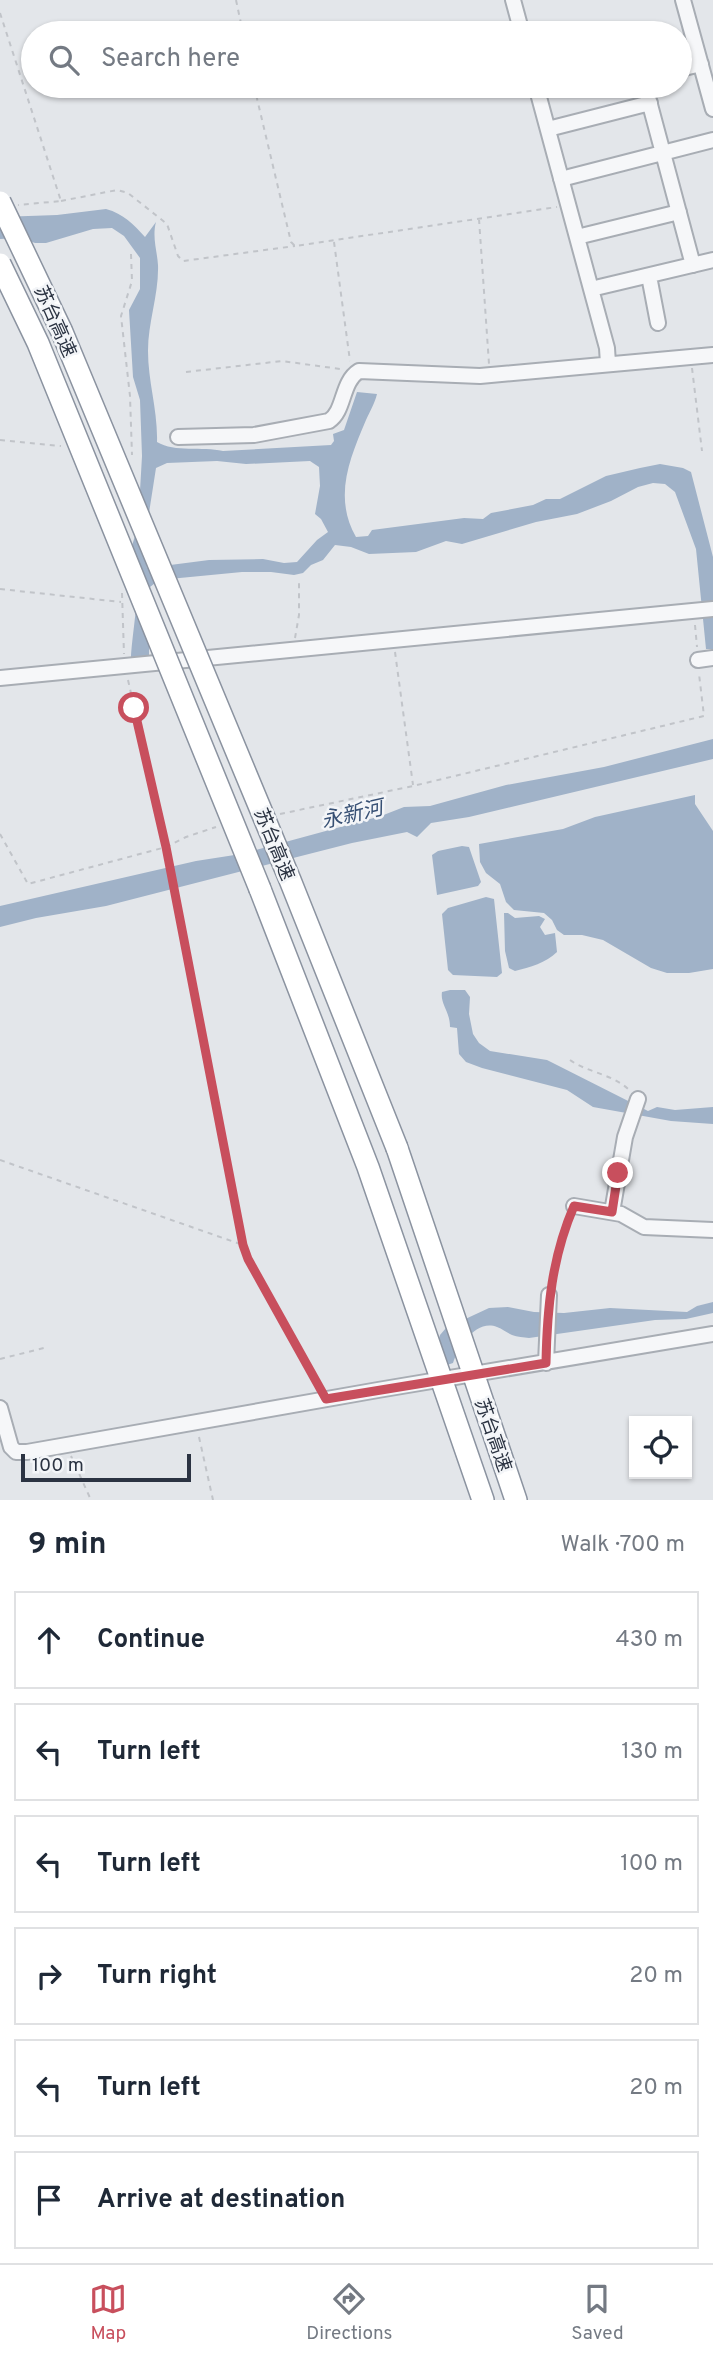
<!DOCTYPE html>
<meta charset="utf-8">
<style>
:root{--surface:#fff;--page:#f2f2f3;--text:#1f2937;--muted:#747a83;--line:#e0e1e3;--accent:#c84f5d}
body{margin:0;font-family:Overpass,"Noto Sans SC",sans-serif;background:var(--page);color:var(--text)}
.controls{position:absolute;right:21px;bottom:21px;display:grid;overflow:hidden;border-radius:0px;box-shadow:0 2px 5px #0004}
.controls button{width:63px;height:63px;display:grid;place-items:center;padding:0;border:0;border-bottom:2px solid var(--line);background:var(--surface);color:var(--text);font:35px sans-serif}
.scale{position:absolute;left:21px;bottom:18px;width:170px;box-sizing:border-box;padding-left:7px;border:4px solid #2b3342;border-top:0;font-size:19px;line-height:24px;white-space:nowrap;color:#2b3342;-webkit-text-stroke:5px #f3f5f8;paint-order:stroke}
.stop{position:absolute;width:21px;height:21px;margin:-16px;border:5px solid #c84f5d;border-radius:50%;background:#fff}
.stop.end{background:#c84f5d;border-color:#fff;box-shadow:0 2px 7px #0008}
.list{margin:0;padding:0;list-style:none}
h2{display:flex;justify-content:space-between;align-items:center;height:91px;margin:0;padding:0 28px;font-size:30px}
h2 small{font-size:23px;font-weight:400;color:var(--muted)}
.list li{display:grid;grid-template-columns:46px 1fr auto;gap:21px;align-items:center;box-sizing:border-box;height:98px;margin:0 14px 14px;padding:0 14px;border:2px solid var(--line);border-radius:0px}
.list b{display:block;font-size:26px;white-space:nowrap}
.list em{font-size:23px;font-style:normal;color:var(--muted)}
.icon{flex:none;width:38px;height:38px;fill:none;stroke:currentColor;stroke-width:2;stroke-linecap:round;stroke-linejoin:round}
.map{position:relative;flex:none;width:713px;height:1500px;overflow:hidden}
.search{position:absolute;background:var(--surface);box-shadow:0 2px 5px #0004;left:21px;right:21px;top:21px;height:77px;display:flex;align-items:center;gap:18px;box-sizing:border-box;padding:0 24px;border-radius:38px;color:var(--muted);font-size:26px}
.sheet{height:763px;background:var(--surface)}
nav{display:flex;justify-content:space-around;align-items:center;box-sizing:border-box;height:98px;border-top:2px solid var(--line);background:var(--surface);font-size:19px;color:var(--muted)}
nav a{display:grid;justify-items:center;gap:4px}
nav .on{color:var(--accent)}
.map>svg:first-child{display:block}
</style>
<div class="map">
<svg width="713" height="1500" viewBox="0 0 713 1500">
<rect width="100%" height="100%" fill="#e3e6ea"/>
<path fill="#a0b2c8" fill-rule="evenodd" d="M 106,209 C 124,214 133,224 145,237 L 156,222 C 152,237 157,250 158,265 C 159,294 148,322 148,351 C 148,382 158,411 157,442 C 175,453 202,446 223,451 L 331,445 L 334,441 L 333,434 L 344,430 L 357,392 L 377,394 C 375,403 370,411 366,420 C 350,458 333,497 356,537 L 368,536 L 372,530 L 464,518 L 483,519 L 491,513 L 533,505 L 546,499 L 560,499 L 606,476 L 640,468 L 660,464 L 683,468 L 691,472 L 713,557 L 713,649 L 706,649 L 696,549 L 675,492 L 665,484 L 653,483 L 638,487 L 611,501 L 577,514 L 536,522 L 462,544 L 446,541 L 416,552 L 369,554 L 351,547 L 335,545 L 323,560 L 311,565 L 303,573 L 294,575 L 271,572 L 242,572 L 159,580 L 150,587 L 149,655 L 131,658 C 132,630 145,570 131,549 L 138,526 L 142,456 L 140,400 L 133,377 L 129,310 L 140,289 L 140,258 L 124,236 L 112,228 L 93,229 L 46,243 L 35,243 L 21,238 L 0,239 L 0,217 L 57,215 ZM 217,461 L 246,464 L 310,461 L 319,467 L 320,486 L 315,514 L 321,519 L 328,532 L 317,540 L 297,562 L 284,563 L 263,559 L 209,560 L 147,568 L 144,534 L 149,513 L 156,468 L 167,463 Z
M 713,739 L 713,759 L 469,817 L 431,823 L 417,837 L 407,832 L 352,843 L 106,906 L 36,918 L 0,927 L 0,906 L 196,861 L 241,854 L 381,816 L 404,807 L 430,806 L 506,785 L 604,767 Z
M 695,795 L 695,804 L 713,831 L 713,969 L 689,973 L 667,973 L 651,968 L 603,940 L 582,935 L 564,935 L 557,930 L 552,920 L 544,913 L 514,910 L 506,902 L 500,884 L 486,873 L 480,862 L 479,844 L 563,829 L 595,817 Z
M 462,846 L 469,847 L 481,882 L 478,886 L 437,895 L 432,855 L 438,851 Z
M 486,897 L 494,899 L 502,973 L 497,977 L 453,975 L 448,970 L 442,914 L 448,908 Z
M 504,913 L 508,913 L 515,918 L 539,916 L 545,919 L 540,927 L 545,935 L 555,933 L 557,952 C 546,963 530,967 515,971 L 509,968 L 505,951 Z
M 450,990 L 465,990 L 470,997 L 469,1014 L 473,1034 L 479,1043 L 490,1051 L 547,1060 L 648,1111 L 657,1107 L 675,1110 L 713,1107 L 713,1124 L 671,1121 L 593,1107 L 567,1090 L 482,1068 L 466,1062 L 459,1054 L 457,1028 L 450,1027 C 450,1011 440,1004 442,992 Z
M 713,1302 L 713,1313 L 686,1319 L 655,1320 L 529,1338 C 524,1337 517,1337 512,1335 C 507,1333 503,1329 497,1327 C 476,1319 459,1346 453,1363 L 447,1365 L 436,1349 L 440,1335 L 446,1328 L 489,1308 L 508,1307 L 534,1312 L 564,1313 L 610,1308 L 687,1312 L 697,1306 Z"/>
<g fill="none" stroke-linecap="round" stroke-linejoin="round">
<g stroke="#a8adb4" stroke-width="18">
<path id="minor" d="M 513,0 L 522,33
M 683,0 L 713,109
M 680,69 L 701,64
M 536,86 L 607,348 L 608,364
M 645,86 L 693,265
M 548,129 L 650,103
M 561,179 L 713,140
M 577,237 L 679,212
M 649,276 L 658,323
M 591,289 L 713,260
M 178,437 L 254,435 L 329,421 C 345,411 341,382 359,371 L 480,376 L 713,355
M 698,660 L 713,658
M 0,678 L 713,609
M 574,1206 L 621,1214 L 644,1227 L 713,1230
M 612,1212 L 625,1137 L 638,1099
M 546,1363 L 549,1295
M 0,1408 L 11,1447 L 16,1452 L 27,1452 L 378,1390 L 713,1334"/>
</g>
<g stroke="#8b93a0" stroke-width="24">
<path id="highway" d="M 260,889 L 368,1167 L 483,1500
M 397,1148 L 516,1500"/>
</g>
<path stroke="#c1c4c9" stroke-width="2" stroke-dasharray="5 5" stroke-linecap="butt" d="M 236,0 L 243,33
M 0,13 L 61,201 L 18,205
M 254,86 L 291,242 L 295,246 L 557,207
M 61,201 L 117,190 L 128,193 L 167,224 L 178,256 L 183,261 L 295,246
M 479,219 L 489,364
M 334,242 L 350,361
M 131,254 L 132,281 L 121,316 L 130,396 L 132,455
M 692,368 L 702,451
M 186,372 L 282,361 L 340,369
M 0,440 L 61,446
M 0,589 L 121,602
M 122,593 L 124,654
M 695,625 L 697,647
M 295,638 L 299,615 L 299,580
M 395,652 L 413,785
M 128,680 L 166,847 L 243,1245 L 248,1259 L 319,1386
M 280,814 L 413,786 L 704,716 L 699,674
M 0,834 L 28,884 L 166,847 L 186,837 L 216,827
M 570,1060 C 588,1073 614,1074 630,1091
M 0,1160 L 243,1245
M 551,1284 L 563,1232 L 569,1219
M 0,1359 L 44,1348
M 199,1437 L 213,1500
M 71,1456 L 91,1500"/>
<use href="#minor" stroke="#f6f7f9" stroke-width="14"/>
<use href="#highway" stroke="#fff" stroke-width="21"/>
<g stroke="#8b93a0" stroke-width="24" stroke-linecap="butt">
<path id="highway-bridge" d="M 0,202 L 62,332 L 290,880 L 397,1148
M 0,264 L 38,343 L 260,889"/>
</g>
<use href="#highway-bridge" stroke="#fff" stroke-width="21"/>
</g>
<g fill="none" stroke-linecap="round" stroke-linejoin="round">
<path stroke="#c84f5d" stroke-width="9" d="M 134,708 L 166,847 L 243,1245 L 248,1259 L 326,1399 L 546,1363 C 547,1308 552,1257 574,1206 L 612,1212 L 618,1173"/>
</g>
<g text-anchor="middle" stroke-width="5" stroke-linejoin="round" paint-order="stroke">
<g font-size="19" fill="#2b3342" stroke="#f3f5f8">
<text transform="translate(56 321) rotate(66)" y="7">苏台高速</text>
<text transform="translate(275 844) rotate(68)" y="7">苏台高速</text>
<text transform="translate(494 1435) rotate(71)" y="7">苏台高速</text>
</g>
<g font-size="21" font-style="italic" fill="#375074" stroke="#f3f5f8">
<text transform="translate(352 814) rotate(-13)" y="7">永新河</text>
</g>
</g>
</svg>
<div class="controls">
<button><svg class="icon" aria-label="locate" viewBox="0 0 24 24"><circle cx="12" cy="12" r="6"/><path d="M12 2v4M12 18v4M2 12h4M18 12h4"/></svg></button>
</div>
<div class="scale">100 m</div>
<div class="stop" style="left:134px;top:708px"></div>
<div class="stop end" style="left:618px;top:1173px"></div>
<div class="search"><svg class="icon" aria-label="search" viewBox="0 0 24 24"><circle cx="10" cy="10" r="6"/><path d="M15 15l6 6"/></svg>Search here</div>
</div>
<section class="sheet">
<h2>9 min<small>Walk · 700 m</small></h2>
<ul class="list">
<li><svg class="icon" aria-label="ahead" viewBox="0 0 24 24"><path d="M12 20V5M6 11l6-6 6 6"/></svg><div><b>Continue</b></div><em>430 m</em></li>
<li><svg class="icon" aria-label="left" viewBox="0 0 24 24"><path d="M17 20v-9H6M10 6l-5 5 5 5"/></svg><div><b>Turn left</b></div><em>130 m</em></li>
<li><svg class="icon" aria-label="left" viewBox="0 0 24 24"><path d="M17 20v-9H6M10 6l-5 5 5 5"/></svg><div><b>Turn left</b></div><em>100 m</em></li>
<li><svg class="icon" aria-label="right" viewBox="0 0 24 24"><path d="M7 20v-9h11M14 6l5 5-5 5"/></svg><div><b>Turn right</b></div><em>20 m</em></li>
<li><svg class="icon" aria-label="left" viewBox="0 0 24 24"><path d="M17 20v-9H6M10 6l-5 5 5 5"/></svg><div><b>Turn left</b></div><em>20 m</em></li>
<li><svg class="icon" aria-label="arrive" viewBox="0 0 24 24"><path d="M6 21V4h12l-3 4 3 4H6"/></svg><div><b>Arrive at destination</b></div></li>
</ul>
</section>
<nav>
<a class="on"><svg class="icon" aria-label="map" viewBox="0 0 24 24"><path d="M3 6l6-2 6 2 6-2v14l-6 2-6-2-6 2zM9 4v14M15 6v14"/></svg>Map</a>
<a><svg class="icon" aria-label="directions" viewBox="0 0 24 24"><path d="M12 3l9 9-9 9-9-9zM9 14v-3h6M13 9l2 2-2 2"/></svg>Directions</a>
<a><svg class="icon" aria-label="saved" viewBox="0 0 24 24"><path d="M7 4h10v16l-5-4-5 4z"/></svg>Saved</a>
</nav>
